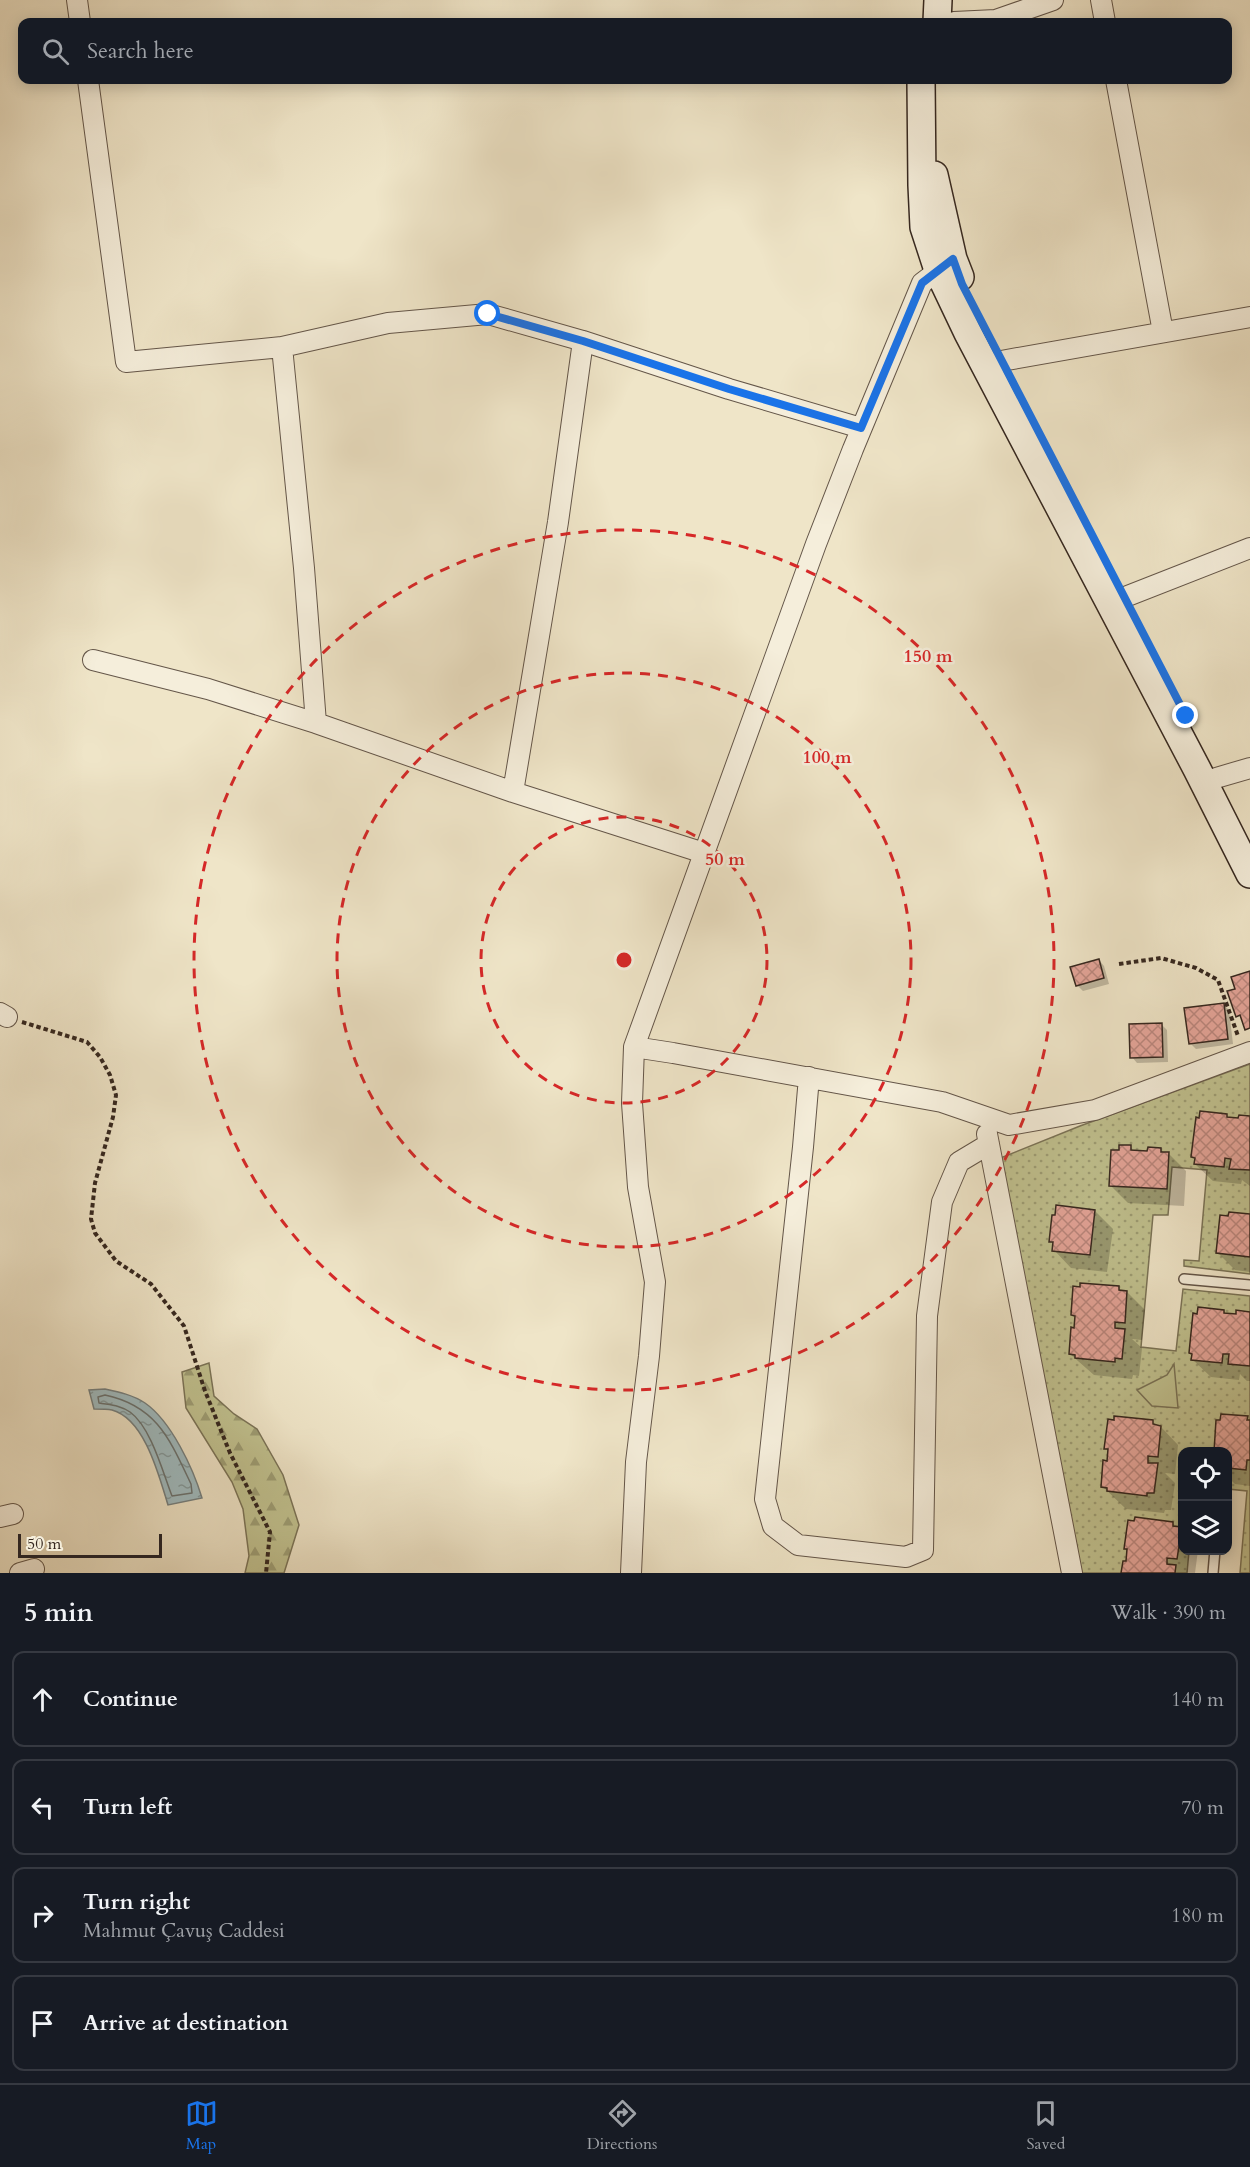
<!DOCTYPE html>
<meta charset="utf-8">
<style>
:root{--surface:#171b24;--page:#20242c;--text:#f1f3f6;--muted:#9ea1a6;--line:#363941;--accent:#1a73e8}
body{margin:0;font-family:Cardo,serif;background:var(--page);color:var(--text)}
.controls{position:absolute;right:18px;bottom:18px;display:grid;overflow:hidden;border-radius:12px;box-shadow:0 3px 15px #0003}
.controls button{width:54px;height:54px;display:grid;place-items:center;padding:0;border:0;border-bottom:2px solid var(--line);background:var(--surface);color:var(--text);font:30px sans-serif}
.scale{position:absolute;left:18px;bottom:15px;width:144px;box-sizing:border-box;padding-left:6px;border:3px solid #35271f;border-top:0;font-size:16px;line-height:21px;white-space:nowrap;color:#35271f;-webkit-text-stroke:4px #f5eedb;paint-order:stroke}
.stop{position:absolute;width:18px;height:18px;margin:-14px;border:4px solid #1a73e8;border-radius:50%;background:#fff}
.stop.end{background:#1a73e8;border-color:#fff;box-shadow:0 2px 6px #0008}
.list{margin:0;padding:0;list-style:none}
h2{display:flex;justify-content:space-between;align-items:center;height:78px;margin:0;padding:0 24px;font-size:26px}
h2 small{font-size:20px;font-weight:400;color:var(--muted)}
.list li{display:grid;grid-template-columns:39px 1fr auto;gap:18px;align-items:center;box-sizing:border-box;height:96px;margin:0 12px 12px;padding:0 12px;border:2px solid var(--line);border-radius:12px}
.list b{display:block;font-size:22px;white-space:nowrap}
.list p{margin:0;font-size:20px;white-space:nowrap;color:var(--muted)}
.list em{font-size:20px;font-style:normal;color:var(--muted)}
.icon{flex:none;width:33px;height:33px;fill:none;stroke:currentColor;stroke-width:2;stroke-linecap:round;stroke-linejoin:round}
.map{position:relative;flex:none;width:1250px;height:1573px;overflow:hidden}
.search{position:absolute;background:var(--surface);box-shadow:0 3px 15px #0003;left:18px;right:18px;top:18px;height:66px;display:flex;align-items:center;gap:15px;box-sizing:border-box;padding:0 21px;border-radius:12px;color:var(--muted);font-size:22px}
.sheet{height:510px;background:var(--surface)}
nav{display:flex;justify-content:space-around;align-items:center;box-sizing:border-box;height:84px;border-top:2px solid var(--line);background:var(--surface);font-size:16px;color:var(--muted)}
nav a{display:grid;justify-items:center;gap:3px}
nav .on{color:var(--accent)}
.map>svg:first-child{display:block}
</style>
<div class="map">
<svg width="1250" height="1573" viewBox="0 0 1250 1573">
<defs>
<pattern id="grass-dots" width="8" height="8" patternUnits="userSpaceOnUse" patternTransform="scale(1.5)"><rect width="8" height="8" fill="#c1c290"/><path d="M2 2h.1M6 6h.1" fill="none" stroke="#9e9e75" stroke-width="1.8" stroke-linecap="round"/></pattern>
<pattern id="forest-firs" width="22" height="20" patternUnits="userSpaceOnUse" patternTransform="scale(1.5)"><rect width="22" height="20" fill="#c1c290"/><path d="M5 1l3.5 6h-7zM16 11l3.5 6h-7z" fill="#9e9e75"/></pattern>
<pattern id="water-ripples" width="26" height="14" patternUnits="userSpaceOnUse" patternTransform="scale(1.5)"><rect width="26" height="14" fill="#a0bcc1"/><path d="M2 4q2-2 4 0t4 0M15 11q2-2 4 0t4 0" fill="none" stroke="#83999c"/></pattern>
<pattern id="building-cross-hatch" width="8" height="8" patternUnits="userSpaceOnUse" patternTransform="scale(1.5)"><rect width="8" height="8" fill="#e6a69b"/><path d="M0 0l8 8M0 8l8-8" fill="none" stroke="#bb877e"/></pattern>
</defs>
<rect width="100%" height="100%" fill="#efe5c8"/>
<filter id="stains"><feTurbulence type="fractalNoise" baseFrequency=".00333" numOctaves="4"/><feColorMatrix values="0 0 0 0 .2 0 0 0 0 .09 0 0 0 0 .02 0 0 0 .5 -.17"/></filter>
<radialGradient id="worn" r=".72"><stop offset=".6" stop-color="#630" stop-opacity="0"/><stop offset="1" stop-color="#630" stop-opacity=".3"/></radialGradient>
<path fill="url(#grass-dots)" stroke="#7b7458" stroke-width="1.5" d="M 1250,1064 L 1250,1274 L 1184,1266 L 1184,1260 L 1199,1261 L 1207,1170 L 1172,1167 L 1168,1215 L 1153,1215 L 1141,1347 L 1176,1351 L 1183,1289 L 1250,1296 L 1250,1573 L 1240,1573 L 1247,1491 L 1228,1489 L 1228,1452 L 1182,1452 L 1182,1550 L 1189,1551 L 1187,1573 L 1079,1573 L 998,1159 L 1080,1126 Z"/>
<path fill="url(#forest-firs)" stroke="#7b7458" stroke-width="1.5" d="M 209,1363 L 214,1396 L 234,1414 L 257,1429 L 283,1475 L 299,1525 L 284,1573 L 245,1573 L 249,1556 L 243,1509 L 232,1482 L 186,1408 L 182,1372 Z"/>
<path fill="#c1c290" stroke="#7b7458" stroke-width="1.5" d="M 1174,1364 L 1178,1408 L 1152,1406 L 1137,1390 L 1167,1375 Z"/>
<path fill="url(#water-ripples)" stroke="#758080" stroke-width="1.5" d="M 105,1389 C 119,1392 133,1395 145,1403 C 171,1421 193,1468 202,1498 L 168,1505 C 159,1476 145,1419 112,1410 C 107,1409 99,1409 94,1409 L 89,1390 Z"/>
<path fill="#0003" d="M 1099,960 L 1104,966 L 1109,984 L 1083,991 L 1077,985 Z
M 1223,1004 L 1229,1010 L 1233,1044 L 1196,1049 L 1190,1043 Z
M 1161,1024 L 1167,1030 L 1168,1062 L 1137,1063 L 1132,1057 Z
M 1226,1115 L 1230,1119 L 1250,1117 L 1250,1186 L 1242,1180 L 1241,1184 L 1213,1181 L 1195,1164 L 1196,1160 L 1193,1157 Z
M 1130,1147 L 1135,1151 L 1148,1152 L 1161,1149 L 1164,1153 L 1168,1153 L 1186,1171 L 1184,1206 L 1128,1203 L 1110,1185 Z
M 1095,1211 L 1113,1229 L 1107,1272 L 1071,1268 L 1054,1250 L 1054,1244 L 1051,1241 Z
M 1250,1216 L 1250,1272 L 1235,1270 L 1217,1252 Z
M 1118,1287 L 1123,1292 L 1127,1292 L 1145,1310 L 1142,1340 L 1132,1339 L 1142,1348 L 1139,1376 L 1133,1375 L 1132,1379 L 1094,1375 L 1070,1354 L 1076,1319 L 1073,1315 Z
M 1224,1311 L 1227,1315 L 1250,1313 L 1250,1381 L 1247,1381 L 1240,1374 L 1239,1380 L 1211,1377 L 1193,1360 L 1193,1356 L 1191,1353 Z
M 1247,1417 L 1250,1421 L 1250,1486 L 1235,1484 L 1228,1477 L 1228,1452 Z
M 1152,1422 L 1161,1427 L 1178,1445 L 1175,1474 L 1165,1473 L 1175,1483 L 1171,1510 L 1165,1510 L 1164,1513 L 1126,1509 L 1102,1486 L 1109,1451 L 1106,1448 Z
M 1172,1523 L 1182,1530 L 1182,1550 L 1198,1550 L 1195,1573 L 1122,1573 L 1127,1563 L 1129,1552 L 1125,1549 Z"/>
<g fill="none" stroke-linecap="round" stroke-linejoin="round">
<path stroke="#6a7270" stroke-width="1.5" d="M 105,1395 C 157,1406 170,1440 191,1484 L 192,1493 L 172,1496 C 163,1473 151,1427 130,1412 C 120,1405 110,1405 99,1403 L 98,1397 Z"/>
</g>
<path fill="url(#building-cross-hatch)" stroke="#35271f" stroke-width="1.5" d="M 1099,959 L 1104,978 L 1076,986 L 1070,967 Z
M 1250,971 L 1250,1028 L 1245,1030 L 1240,1015 L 1236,1017 L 1227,991 L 1235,989 L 1231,977 Z
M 1224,1003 L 1228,1039 L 1189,1044 L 1184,1008 Z
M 1162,1023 L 1163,1057 L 1130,1058 L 1129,1024 Z
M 1200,1111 L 1227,1114 L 1227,1117 L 1238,1118 L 1239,1115 L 1250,1116 L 1250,1170 L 1229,1169 L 1231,1159 L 1225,1158 L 1224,1167 L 1194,1164 L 1195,1158 L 1191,1157 L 1196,1117 L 1199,1118 Z
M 1119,1145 L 1131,1145 L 1131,1150 L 1147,1151 L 1148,1147 L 1161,1148 L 1161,1152 L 1169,1152 L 1167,1189 L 1109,1186 L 1111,1150 L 1119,1150 Z
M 1056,1205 L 1095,1210 L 1090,1255 L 1052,1251 L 1053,1242 L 1049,1242 L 1052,1215 L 1055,1215 Z
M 1229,1212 L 1250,1214 L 1250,1257 L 1216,1253 L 1220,1215 L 1228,1216 Z
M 1080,1283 L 1119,1286 L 1119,1290 L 1127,1291 L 1125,1323 L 1115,1322 L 1115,1328 L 1125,1329 L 1122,1359 L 1115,1358 L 1115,1362 L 1075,1358 L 1075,1355 L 1069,1354 L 1071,1327 L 1074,1328 L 1075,1316 L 1071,1315 L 1073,1286 L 1080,1287 Z
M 1198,1307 L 1224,1310 L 1224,1313 L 1236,1314 L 1236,1310 L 1250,1312 L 1250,1366 L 1228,1364 L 1229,1354 L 1223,1354 L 1222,1363 L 1191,1360 L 1192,1354 L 1189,1353 L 1193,1313 L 1197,1314 Z
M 1221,1414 L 1248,1416 L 1247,1420 L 1250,1420 L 1250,1460 L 1247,1460 L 1246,1470 L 1228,1468 L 1228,1452 L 1214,1452 L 1216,1420 L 1220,1420 Z
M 1114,1416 L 1153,1420 L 1153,1424 L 1161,1426 L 1158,1457 L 1148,1456 L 1148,1463 L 1158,1463 L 1154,1493 L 1147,1493 L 1147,1496 L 1107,1491 L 1107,1488 L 1101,1487 L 1103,1460 L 1107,1461 L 1108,1449 L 1104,1449 L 1108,1419 L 1114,1420 Z
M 1135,1517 L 1173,1522 L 1173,1526 L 1182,1527 L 1177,1559 L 1167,1558 L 1167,1564 L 1176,1565 L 1175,1573 L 1121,1573 L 1123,1561 L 1126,1561 L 1127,1549 L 1124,1549 L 1128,1520 L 1134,1521 Z"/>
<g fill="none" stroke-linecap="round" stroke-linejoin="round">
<g stroke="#645649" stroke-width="12">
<path id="lane" d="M 1184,1279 L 1250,1285
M 1213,1573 L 1215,1550"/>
</g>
<g stroke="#645649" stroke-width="22">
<path id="street" d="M 77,0 L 80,22
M 1101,0 L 1105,22
M 954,22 L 996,20 L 1053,0
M 88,80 L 126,362 L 282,347
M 1116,80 L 1163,332
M 1001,361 L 1250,317
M 1125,597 L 1250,548
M 93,660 L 208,689 L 316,723 L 513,792 L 704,853
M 316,723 L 304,568 L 282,347 L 388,323 L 488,314 L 583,341 L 729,389 L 861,428
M 1216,778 L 1250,768
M 513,792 L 558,522 L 583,341
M 0,1013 L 7,1017
M 634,1047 L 673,1053 L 942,1102 L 1009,1125 L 1095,1110 L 1250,1052
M 809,1077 L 803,1147 L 765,1499 L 773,1526 L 798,1545 L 906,1557 L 923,1550 L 927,1316 L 942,1202 L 959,1162 L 989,1144
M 987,1134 L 1072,1573
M 0,1517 L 13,1514
M 20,1573 L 34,1569
M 631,1573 L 636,1462 L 649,1356 L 655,1282 L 638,1187 L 632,1103 L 634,1047 L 816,544 L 853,449 L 922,283 L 947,264"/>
</g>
<g stroke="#35271f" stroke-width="30">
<path id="secondary" d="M 937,22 L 938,0
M 921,80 L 922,185 L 924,227 L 938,270 L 968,333 L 1197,769 L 1250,874
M 934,175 L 953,259 L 960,277"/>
</g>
<path stroke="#35271f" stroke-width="4" stroke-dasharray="4.5 3" stroke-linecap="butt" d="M 1119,964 L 1161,958 L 1196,968 L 1218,980 L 1238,1036
M 22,1022 L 87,1042 L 100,1057 L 110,1075 L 116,1095 L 113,1117 L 95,1183 L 91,1219 L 95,1233 L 116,1261 L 151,1284 L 184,1326 L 205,1391 L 230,1453 L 270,1532 L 266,1573"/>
<use href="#lane" stroke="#f5eedb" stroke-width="9"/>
<use href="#street" stroke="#f5eedb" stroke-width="20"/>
<use href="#secondary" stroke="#f5eedb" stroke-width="27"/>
</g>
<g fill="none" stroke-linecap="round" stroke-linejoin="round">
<path stroke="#1a73e8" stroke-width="8" d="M 488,314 L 583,341 L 729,389 L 861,428 L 922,283 L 953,259 L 962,284 L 1186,716"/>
</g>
<g fill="none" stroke="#d62828" stroke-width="3" stroke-dasharray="10 8">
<circle cx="624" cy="960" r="143"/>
<circle cx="624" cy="960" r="287"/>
<circle cx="624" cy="960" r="430"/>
</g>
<circle cx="624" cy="960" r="9" fill="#d62828" stroke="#f5eedb" stroke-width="3"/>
<g font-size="18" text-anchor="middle" font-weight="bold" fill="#d62828" stroke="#f5eedb" stroke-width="5" stroke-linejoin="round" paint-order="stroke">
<text x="928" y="662">150 m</text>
<text x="827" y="763">100 m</text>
<text x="725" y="865">50 m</text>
</g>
<rect width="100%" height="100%" filter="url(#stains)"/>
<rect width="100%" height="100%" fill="url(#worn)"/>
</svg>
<div class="controls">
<button><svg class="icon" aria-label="locate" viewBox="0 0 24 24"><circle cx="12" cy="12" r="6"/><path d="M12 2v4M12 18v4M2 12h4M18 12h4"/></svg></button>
<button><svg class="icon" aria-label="layers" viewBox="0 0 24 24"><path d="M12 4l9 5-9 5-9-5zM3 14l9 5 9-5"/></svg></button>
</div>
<div class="scale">50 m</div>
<div class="stop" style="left:488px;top:314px"></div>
<div class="stop end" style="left:1186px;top:716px"></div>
<div class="search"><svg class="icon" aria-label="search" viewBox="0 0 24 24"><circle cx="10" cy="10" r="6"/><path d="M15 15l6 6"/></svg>Search here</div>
</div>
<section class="sheet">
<h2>5 min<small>Walk · 390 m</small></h2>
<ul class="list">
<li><svg class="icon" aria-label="ahead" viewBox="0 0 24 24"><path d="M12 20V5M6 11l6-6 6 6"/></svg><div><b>Continue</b></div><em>140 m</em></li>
<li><svg class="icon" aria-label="left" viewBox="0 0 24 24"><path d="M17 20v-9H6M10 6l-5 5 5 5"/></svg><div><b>Turn left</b></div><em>70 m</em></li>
<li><svg class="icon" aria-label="right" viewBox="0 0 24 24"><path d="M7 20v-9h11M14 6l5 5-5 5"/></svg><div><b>Turn right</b><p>Mahmut Çavuş Caddesi</p></div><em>180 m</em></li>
<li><svg class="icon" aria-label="arrive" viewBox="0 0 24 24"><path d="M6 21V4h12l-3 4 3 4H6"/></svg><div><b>Arrive at destination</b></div></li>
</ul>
</section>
<nav>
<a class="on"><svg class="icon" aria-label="map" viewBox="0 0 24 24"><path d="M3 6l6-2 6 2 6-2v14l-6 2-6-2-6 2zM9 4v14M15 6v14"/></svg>Map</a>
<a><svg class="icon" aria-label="directions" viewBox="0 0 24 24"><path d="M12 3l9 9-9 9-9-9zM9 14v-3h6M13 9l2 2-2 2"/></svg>Directions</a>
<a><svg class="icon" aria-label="saved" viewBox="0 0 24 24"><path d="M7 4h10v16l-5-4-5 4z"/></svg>Saved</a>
</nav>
